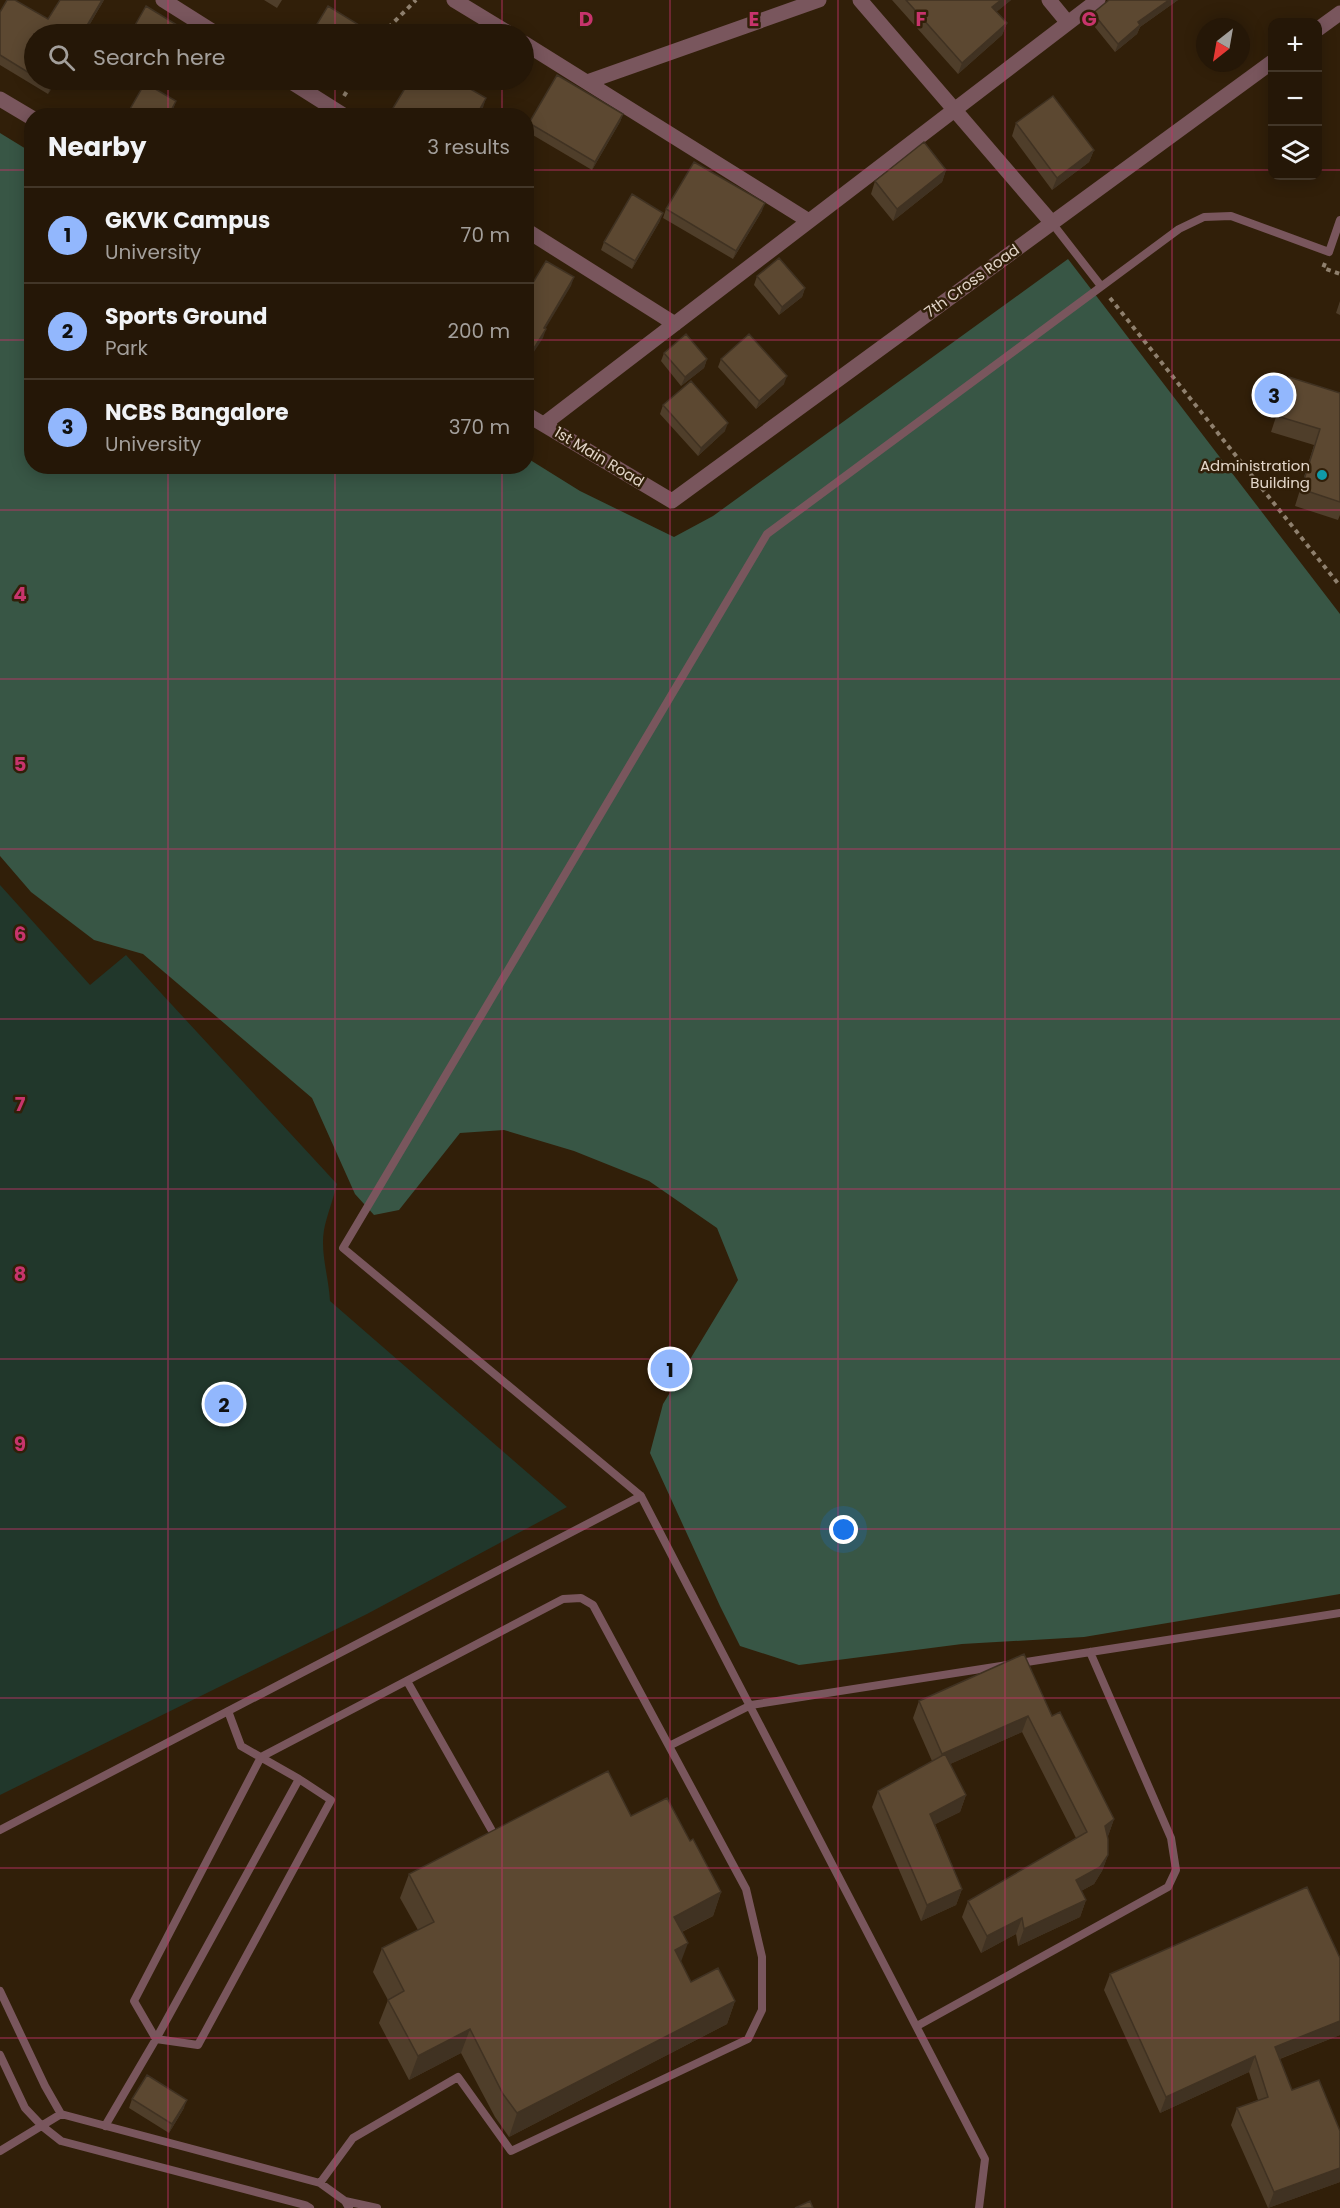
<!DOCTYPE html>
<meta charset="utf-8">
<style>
:root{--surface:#251707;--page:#312415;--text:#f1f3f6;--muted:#a39f9b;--line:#423628;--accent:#92b7fd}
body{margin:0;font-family:Poppins,sans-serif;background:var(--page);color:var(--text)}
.controls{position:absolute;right:18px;top:18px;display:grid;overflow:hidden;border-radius:12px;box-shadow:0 3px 15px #0003}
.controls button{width:54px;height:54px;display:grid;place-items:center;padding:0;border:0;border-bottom:2px solid var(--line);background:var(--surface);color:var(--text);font:30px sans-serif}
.compass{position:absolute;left:1196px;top:18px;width:54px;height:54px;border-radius:50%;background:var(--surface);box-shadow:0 3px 15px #0003;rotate:211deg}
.you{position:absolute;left:844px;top:1530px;width:21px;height:21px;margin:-15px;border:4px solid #fff;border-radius:50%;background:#1a73e8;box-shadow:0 0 0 9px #1a73e833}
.badge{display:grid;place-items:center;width:39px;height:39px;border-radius:50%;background:var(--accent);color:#111;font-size:20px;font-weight:700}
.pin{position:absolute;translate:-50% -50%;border:3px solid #fff;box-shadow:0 2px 6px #0006}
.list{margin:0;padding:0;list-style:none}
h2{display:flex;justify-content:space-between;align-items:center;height:78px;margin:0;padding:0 24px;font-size:26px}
h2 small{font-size:20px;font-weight:400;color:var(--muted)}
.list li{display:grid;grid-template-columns:39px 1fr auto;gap:18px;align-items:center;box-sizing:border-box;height:96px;padding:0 24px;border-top:2px solid var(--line)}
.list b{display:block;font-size:22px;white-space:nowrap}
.list p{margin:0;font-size:20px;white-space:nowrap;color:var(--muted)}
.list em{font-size:20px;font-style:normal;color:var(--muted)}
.icon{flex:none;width:33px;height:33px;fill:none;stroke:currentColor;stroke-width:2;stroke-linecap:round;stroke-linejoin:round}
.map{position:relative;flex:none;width:1340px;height:2208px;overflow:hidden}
.search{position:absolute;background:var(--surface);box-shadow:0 3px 15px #0003;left:24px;top:24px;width:510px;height:66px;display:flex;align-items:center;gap:15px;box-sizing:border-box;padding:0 21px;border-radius:33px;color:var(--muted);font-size:22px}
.panel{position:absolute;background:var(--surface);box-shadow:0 3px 15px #0003;left:24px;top:108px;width:510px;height:366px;border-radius:24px}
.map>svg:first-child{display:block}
</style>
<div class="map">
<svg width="1340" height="2208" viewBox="0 0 1340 2208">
<rect width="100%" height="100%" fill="#311f09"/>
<path fill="#21372b" d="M 0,885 L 90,985 L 126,955 L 337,1184 C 333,1200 327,1215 324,1230 C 320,1253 329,1278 330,1301 L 567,1507 L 367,1614 L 0,1795 Z"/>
<path fill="#385645" d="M 0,133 L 31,152 L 32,466 L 526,466 L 527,458 L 580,491 L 674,537 L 713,516 L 1068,259 L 1340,614 L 1340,1594 L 1084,1637 L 962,1644 L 799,1665 L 740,1646 L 720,1606 L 650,1453 L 663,1404 L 738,1280 L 717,1228 L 649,1181 L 574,1151 L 504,1130 L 460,1133 L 399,1210 L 374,1215 L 355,1194 L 312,1098 L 143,954 L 94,940 L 31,892 L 0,856 Z"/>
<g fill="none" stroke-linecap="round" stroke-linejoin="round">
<path stroke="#8f806e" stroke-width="4" stroke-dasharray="4.5 4.5" stroke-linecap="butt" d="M 382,34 L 416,0
M 344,96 L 354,80
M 1325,263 L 1323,268 L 1340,274
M 1110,298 L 1340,586"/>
<path stroke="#79565d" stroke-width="8" d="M 1052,223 L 1101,286
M 641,1496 L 343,1248 L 767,534 L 1179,229 L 1204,217 L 1231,216 L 1329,252 L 1340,220
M 407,1681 L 491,1829
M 669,1746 L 751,1705 L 1340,1613
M 299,1779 L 331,1800 L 198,2045 L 156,2039 L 134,2001 L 261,1757 L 563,1599 L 581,1598 L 593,1605 L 746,1889 L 762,1957 L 762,2010 L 748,2039 L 511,2151 L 458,2077 L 353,2138 L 320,2183
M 0,1830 L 641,1496 L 985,2159 L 979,2208
M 0,1991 L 45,2086 L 61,2114 L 320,2183 L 345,2201 L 349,2208
M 917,2026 L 1168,1887 L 1176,1870 L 1171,1838 L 1090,1652
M 0,2055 L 25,2108 L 42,2126 L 61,2141 L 305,2205 L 310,2208
M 105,2126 L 156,2039 L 299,1779 L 241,1746 L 228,1711
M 0,2151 L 61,2114
M 345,2201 L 377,2208"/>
<path stroke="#79565d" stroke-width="15" d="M 163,0 L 217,34
M 454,0 L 510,34
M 860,0 L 1052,223
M 1049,0 L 1068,23
M 1318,29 L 1340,13
M 524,43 L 809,221
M 288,80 L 345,116
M 587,82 L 819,0
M 0,99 L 32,118
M 526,230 L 675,324
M 526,414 L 672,501 L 1272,62
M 544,424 L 1098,0"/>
</g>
<path fill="#4f3e2a" d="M 104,0 L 84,34 L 34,34 L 34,80 L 57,80 L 48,94 L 0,65 L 0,12 L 48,19 Z
M 264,0 L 282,0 L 277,8 Z
M 892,0 L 1011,0 L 996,12 L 1007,23 L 1002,35 L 958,74 Z
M 1109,0 L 1178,0 L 1140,27 L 1137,34 L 1115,52 L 1090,21 L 1093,13 Z
M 486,98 L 479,116 L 390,116 L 393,108 Z
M 623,114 L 620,122 L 592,170 L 526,131 L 529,123 Z
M 1016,123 L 1094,150 L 1089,162 L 1052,190 L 1012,136 Z
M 946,170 L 942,182 L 893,221 L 871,194 L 875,181 Z
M 666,209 L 762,211 L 733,259 L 663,218 Z
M 660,221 L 632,269 L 601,250 L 604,242 Z
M 757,276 L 805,288 L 802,297 L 779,315 L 754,285 Z
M 1340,301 L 1340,315 L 1336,313 Z
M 664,353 L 707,359 L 704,368 L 681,386 L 661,361 Z
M 721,359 L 784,384 L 756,409 L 718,367 Z
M 1289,377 L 1340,393 L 1340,515 L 1338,520 L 1295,506 L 1314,445 L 1271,432 Z
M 663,405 L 725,431 L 698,456 L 660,414 Z
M 919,1701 L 1052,1716 L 1114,1819 L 1108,1836 L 1108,1855 L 1102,1871 L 1094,1884 L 1081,1891 L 1086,1900 L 1080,1917 L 1018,1946 L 1016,1934 L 981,1953 L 962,1917 L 968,1901 L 1076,1838 L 1022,1732 L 950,1764 L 966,1795 L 960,1812 L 935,1824 L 962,1889 L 956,1905 L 921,1921 L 872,1807 L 878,1791 L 932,1761 L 913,1718 Z
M 631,1816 L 690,1841 L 721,1892 L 713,1916 L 682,1932 L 681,1962 L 691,1982 L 735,2001 L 727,2024 L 509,2137 L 495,2117 L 461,2053 L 409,2080 L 379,2023 L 388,2000 L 373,1972 L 382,1948 L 418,1930 L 400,1898 L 409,1874 Z
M 1110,1974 L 1340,2035 L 1280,2059 L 1292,2090 L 1340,2131 L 1340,2182 L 1268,2208 L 1231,2125 L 1237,2108 L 1258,2100 L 1249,2072 L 1160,2113 L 1104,1990 Z
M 132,2099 L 184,2108 L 169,2133 L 129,2108 Z"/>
<path fill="#403222" d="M 102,0 L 104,0 L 84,34 L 82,34 Z
M 1001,0 L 1011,0 L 988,19 L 992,7 Z
M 1169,0 L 1178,0 L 1140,27 L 1137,34 L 1115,52 L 1118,44 L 1138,22 Z
M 1007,23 L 1002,35 L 958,74 L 962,63 Z
M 55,80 L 57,80 L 48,94 L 51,86 Z
M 486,98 L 482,111 L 479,116 L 476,116 Z
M 176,101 L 173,110 L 170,116 L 168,116 Z
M 623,114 L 620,122 L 592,170 L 595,162 Z
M 1094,150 L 1089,162 L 1052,190 L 1057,178 Z
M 946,170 L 942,182 L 893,221 L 897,209 Z
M 765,203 L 762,211 L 733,259 L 736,251 Z
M 663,213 L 660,221 L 632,269 L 635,261 Z
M 574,277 L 571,286 L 541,336 L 544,328 Z
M 805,288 L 802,297 L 779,315 L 782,307 Z
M 546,329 L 543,338 L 526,364 L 526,361 Z
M 707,359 L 704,368 L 681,386 L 685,377 Z
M 787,376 L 784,384 L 756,409 L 759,401 Z
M 728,423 L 725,431 L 698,456 L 701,448 Z
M 1028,1716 L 1022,1732 L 937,1770 L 942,1754 Z
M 966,1795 L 960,1812 L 924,1830 L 930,1814 Z
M 1114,1819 L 1108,1836 L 1099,1842 L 1105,1826 Z
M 1108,1855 L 1102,1871 L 1094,1884 L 1070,1897 L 1076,1880 Z
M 962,1889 L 956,1905 L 921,1921 L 927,1905 Z
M 721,1892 L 713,1916 L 665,1940 L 674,1917 Z
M 1086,1900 L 1080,1917 L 1018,1946 L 1024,1929 Z
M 1022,1918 L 1016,1934 L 981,1953 L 987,1936 Z
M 688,1943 L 679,1967 L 675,1950 Z
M 735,2001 L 727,2024 L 509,2137 L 517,2113 Z
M 1340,2021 L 1340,2035 L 1269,2063 L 1275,2047 Z
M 470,2029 L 461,2053 L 409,2080 L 418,2056 Z
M 1255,2056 L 1249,2072 L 1160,2113 L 1166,2097 Z
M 187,2100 L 184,2108 L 169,2133 L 172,2124 Z
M 1340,2168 L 1340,2182 L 1268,2208 L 1274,2192 Z"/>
<path fill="#5c4831" stroke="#403222" stroke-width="1.5" d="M 7,0 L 15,0 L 48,19 L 60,0 L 102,0 L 82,34 L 34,34 L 34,76 L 0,55 L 0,12 Z
M 906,0 L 1001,0 L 992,7 L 1007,23 L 962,63 Z
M 1109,0 L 1169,0 L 1138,22 L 1140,25 L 1118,44 L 1093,13 Z
M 146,6 L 177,25 L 172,34 L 130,34 Z
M 328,6 L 359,25 L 353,34 L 311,34 Z
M 557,75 L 623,114 L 595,162 L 529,123 Z
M 41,80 L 55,80 L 51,86 Z
M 410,80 L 455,80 L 486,98 L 476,116 L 405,116 L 393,108 Z
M 145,83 L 176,101 L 168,116 L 126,116 Z
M 1053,96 L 1094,150 L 1057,178 L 1016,123 Z
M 924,142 L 946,170 L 897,209 L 875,181 Z
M 694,162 L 765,203 L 736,251 L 666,209 Z
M 632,194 L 663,213 L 635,261 L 604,242 Z
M 779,258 L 805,288 L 782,307 L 757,276 Z
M 546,261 L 574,277 L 544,328 L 546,329 L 526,361 L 526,294 Z
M 686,334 L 707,359 L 685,377 L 664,353 Z
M 749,334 L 787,376 L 759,401 L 721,359 Z
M 1289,377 L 1340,393 L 1340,502 L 1301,489 L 1320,429 L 1277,416 Z
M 691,381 L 728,423 L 701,448 L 663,405 Z
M 1024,1654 L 1052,1716 L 1060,1712 L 1114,1819 L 1105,1826 L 1108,1839 L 1108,1855 L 1100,1867 L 1076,1880 L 1086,1900 L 1024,1929 L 1022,1918 L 987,1936 L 968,1901 L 1087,1832 L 1028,1716 L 942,1754 L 919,1701 Z
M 945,1754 L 966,1795 L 930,1814 L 962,1889 L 927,1905 L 878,1791 Z
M 608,1771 L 631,1816 L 667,1798 L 690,1841 L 693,1839 L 721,1892 L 674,1917 L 688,1943 L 675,1950 L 691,1982 L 718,1968 L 735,2001 L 517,2113 L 503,2094 L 470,2029 L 418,2056 L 388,2000 L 404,1991 L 382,1948 L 434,1922 L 409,1874 Z
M 1307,1887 L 1340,1958 L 1340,2021 L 1275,2047 L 1292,2090 L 1319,2080 L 1340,2131 L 1340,2168 L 1274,2192 L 1237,2108 L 1268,2097 L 1255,2056 L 1166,2097 L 1110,1974 Z
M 147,2075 L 187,2100 L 172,2124 L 132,2099 Z
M 810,2201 L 813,2208 L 795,2208 Z"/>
<path fill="none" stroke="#c7346c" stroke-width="1.5" stroke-opacity="0.55" d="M 168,0 L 168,34M 335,0 L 335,34M 502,0 L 502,34M 670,0 L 670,2208M 838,0 L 838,2208M 1005,0 L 1005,2208M 1172,0 L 1172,2208M 168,80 L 168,116M 335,80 L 335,116M 502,80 L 502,116M 0,170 L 32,170M 526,170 L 1272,170M 1318,170 L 1340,170M 0,340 L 32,340M 526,340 L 1340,340M 168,466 L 168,2208M 335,466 L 335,2208M 502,466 L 502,2208M 0,510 L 1340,510M 0,679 L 1340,679M 0,849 L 1340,849M 0,1019 L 1340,1019M 0,1189 L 1340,1189M 0,1359 L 1340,1359M 0,1529 L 1340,1529M 0,1698 L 1340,1698M 0,1868 L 1340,1868M 0,2038 L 1340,2038"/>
<circle fill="#0f9aa8" stroke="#311f09" stroke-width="2" cx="1322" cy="475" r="6"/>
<g text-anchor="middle" stroke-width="5" stroke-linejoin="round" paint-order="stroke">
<g font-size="15" fill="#e3d6c9" stroke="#311f09">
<text transform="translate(972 281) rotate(-36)" y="5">7th Cross Road</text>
<text transform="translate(599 457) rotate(31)" y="5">1st Main Road</text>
</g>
<g font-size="15" fill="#e3d6c9" stroke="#311f09" text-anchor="end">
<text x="1310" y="471">Administration<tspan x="1310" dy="17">Building</tspan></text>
</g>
</g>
<g font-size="20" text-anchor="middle" font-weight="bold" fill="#c7346c" stroke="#311f09" stroke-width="5" stroke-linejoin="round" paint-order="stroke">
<text x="586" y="26">D</text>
<text x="754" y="26">E</text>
<text x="921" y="26">F</text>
<text x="1089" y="26">G</text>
<text x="20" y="601">4</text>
<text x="20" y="771">5</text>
<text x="20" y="941">6</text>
<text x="20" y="1111">7</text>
<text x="20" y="1281">8</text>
<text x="20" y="1451">9</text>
</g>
</svg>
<div class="controls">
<button>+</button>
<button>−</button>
<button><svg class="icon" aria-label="layers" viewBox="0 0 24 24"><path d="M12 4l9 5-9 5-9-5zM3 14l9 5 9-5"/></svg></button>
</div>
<svg class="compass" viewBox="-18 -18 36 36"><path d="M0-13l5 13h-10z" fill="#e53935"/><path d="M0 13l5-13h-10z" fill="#a39f9b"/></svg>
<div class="you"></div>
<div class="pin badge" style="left:670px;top:1369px">1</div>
<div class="pin badge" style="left:224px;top:1404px">2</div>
<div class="pin badge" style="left:1274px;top:395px">3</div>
<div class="search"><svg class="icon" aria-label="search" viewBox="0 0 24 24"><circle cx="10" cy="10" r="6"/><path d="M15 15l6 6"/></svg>Search here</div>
<section class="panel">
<h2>Nearby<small>3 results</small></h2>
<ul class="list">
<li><span class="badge">1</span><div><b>GKVK Campus</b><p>University</p></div><em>70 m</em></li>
<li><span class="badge">2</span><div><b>Sports Ground</b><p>Park</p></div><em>200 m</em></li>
<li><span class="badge">3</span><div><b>NCBS Bangalore</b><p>University</p></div><em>370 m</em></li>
</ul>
</section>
</div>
